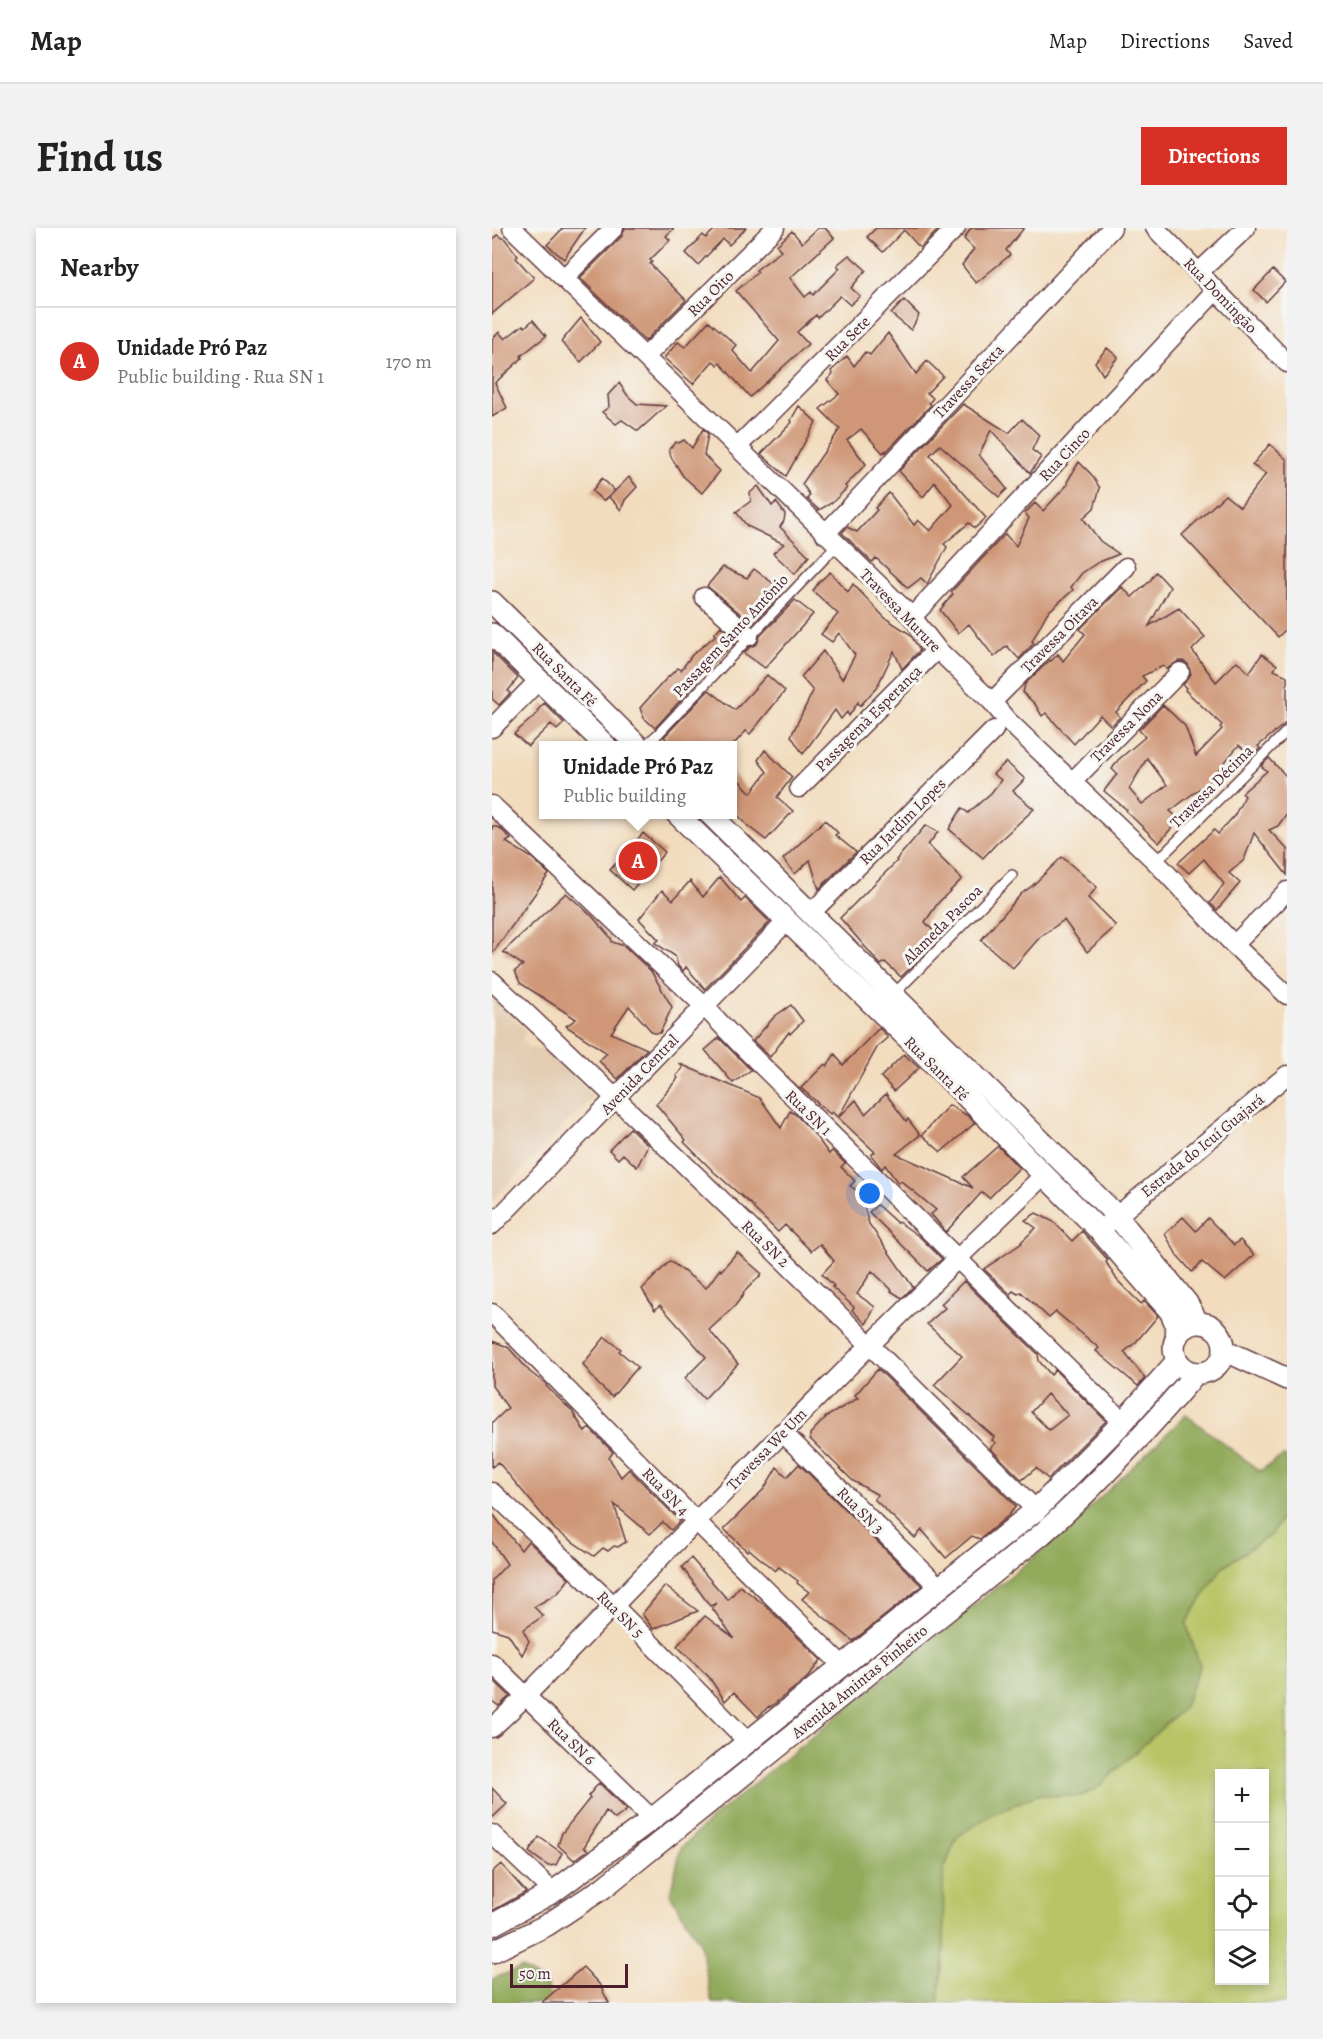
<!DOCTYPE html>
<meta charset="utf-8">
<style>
:root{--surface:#fff;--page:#f2f2f2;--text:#222;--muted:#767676;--line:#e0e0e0;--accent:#d93025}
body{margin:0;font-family:Alegreya,serif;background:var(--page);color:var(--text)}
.controls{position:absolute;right:18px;bottom:18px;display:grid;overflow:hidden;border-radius:0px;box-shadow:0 3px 9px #0003}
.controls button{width:54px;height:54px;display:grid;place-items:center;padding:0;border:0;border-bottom:2px solid var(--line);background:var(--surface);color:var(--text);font:30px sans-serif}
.scale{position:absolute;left:18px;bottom:15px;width:118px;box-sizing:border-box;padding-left:6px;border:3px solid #4a1f2b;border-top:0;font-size:16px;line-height:21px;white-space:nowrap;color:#4a1f2b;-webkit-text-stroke:4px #f6f6f2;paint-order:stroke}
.you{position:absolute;left:378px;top:966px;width:21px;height:21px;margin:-15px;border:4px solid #fff;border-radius:50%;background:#1a73e8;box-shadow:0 0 0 9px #1a73e833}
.badge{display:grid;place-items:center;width:39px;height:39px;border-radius:50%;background:var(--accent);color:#fff;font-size:20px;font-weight:700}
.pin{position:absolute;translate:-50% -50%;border:3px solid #fff;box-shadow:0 2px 6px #0006}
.popup{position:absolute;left:47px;top:513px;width:198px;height:78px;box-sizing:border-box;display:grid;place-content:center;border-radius:0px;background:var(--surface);filter:drop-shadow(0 2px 4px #0005);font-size:20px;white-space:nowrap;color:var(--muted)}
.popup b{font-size:22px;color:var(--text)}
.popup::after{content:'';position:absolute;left:50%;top:100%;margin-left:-12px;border:12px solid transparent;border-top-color:var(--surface)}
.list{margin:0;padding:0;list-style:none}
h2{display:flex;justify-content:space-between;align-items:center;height:78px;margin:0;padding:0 24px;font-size:26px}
h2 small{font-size:20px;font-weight:400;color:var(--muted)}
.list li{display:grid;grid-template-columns:39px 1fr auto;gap:18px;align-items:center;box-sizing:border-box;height:108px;padding:0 24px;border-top:2px solid var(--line)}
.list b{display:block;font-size:22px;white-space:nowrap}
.list p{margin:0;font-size:20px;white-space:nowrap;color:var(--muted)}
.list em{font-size:20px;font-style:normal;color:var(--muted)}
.icon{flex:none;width:33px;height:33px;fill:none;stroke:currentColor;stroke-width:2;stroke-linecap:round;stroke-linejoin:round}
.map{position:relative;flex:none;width:795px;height:1775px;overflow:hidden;border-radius:0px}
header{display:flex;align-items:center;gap:36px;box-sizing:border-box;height:84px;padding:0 30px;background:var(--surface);border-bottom:2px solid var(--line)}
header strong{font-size:28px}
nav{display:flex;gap:33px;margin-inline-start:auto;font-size:21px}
.intro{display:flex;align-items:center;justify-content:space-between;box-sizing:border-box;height:144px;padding:0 36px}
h1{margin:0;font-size:42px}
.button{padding:15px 27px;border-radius:0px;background:var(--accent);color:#fff;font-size:21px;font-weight:700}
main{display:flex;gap:36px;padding:0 36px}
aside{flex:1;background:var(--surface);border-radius:0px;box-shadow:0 3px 9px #0003}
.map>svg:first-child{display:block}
</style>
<header>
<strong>Map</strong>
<nav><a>Map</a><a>Directions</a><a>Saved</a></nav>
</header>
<div class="intro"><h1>Find us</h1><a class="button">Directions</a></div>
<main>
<aside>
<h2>Nearby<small></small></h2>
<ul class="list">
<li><span class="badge">A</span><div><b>Unidade Pró Paz</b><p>Public building · Rua SN 1</p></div><em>170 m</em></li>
</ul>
</aside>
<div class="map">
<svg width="795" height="1775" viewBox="0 0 795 1775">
<rect width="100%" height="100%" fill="#f6f6f2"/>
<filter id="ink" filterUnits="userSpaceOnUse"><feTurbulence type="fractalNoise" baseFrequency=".0167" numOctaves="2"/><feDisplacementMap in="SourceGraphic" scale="12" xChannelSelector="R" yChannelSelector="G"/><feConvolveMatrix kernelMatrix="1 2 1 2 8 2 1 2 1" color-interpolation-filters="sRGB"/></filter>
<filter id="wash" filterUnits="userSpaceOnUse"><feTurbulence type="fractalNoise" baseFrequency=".008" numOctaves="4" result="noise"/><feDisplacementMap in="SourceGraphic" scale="24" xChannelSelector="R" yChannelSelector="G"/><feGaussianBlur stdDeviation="1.35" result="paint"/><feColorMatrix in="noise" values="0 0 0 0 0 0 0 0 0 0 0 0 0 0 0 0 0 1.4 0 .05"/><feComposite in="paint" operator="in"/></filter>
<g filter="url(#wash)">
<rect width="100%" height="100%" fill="#f2dcbd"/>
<path fill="#e3ccb2" d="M 0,766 L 34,803 L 30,812 L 37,820 L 56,822 L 101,868 L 0,973 Z"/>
<path fill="#b8c466" stroke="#817248" stroke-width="1.5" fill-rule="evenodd" d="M 795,1281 L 795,1775 L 446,1775 L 452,1724 L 451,1643 L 465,1609 L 498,1587 L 544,1567 L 589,1568 L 605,1560 L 691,1480 L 708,1438 L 694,1395 L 730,1339 L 780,1306 ZM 728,1546 L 772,1546 L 772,1752 L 728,1752 Z"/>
<path fill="#92aa5b" stroke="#6e6443" stroke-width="1.5" d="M 694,1187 L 768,1243 L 791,1228 L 795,1229 L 795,1281 L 780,1306 L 730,1339 L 694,1395 L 708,1438 L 691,1480 L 605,1560 L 589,1568 L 544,1567 L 498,1587 L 465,1609 L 451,1643 L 452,1724 L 446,1775 L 220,1775 L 208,1715 L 178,1666 L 189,1620 L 221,1589 L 573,1304 Z
M 29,1740 L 54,1755 L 59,1775 L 0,1775 L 0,1751 Z"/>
<g id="blocks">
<path fill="#cf9777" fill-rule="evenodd" d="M 71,0 L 93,0 L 72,31 L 55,17 Z
M 133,0 L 182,0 L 174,8 L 178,12 L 158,32 L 160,34 L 158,36 L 194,72 L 153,113 L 88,50 L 130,8 Z
M 220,0 L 254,0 L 237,17 L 231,11 L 206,37 L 194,25 L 211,7 L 214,10 L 222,2 Z
M 326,0 L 333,0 L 342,10 L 298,50 L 313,69 L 319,64 L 321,67 L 348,40 L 345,37 L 357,27 L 374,42 L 359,60 L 368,68 L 358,77 L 348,68 L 326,90 L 324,87 L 305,104 L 316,116 L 258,169 L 228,135 L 226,137 L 221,133 L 201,156 L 172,130 L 186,114 L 193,119 L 217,93 L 244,117 L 240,122 L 260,145 L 287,113 L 244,63 L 266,44 L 264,42 L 289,23 L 285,17 L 300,3 L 310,15 Z
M 384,0 L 448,0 L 428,20 L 412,2 L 391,24 L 375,9 Z
M 479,0 L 532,0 L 514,22 L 518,27 L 484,55 L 470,37 L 482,21 L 472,11 Z
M 5,7 L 13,11 L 26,28 L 24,30 L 42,50 L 0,86 L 0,12 Z
M 781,42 L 793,54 L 774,74 L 762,62 Z
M 412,72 L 427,87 L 419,102 L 399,86 Z
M 89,90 L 108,114 L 89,134 L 69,114 Z
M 41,92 L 54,108 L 29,128 L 30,130 L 3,155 L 15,180 L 0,189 L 0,111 L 7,104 L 13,111 L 31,97 L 33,99 Z
M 396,105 L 424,146 L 435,133 L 451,148 L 435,165 L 441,170 L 437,175 L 439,177 L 393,225 L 394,222 L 391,225 L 369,201 L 355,212 L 374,236 L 353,258 L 355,260 L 341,274 L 327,282 L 315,271 L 318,267 L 310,256 L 348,201 L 328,181 L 347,166 L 335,152 L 341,146 L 339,143 L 355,128 L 362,138 L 373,124 L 378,127 Z
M 615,120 L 626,129 L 611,147 L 603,134 Z
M 127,155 L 136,168 L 145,176 L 174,178 L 146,203 L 130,192 L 124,196 L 110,184 L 117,179 L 116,167 Z
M 471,176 L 517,205 L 530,191 L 547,207 L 540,222 L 549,229 L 538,245 L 499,202 L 487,227 L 515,261 L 507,269 L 448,217 L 438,227 L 494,290 L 483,300 L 477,295 L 452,316 L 455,319 L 435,356 L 429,350 L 416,360 L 384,330 L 380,334 L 350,305 L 355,299 L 365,304 L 385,282 L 383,280 L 397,265 L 422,297 L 426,292 L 438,303 L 461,277 L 443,254 L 431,269 L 407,243 Z
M 307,178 L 324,194 L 294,248 L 269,226 L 300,194 L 299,192 Z
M 211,201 L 216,206 L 212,227 L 228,243 L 210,265 L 191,248 L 179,229 L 177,221 L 184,214 L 187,215 L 192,212 L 200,220 Z
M 778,216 L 795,232 L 795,400 L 786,409 L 690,307 L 733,267 L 748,279 L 774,246 L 760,237 Z
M 587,234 L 599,246 L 608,260 L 602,280 L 591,290 L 608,313 L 627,326 L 605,335 L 590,345 L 579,359 L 581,362 L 555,385 L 540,413 L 542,415 L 527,431 L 515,418 L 502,429 L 477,396 L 466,405 L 448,382 L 461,366 L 459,364 L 513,306 L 524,318 L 537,290 L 533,285 L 543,275 L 551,283 L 576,256 L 575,254 Z
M 137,249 L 145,259 L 133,272 L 129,282 L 117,269 Z
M 110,250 L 123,263 L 111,273 L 100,263 Z
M 266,258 L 280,278 L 284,274 L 293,286 L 292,293 L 288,299 L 317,328 L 303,346 L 281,325 L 292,316 L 255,298 L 244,284 L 259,273 L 258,265 Z
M 231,339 L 255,350 L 262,341 L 282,356 L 288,367 L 261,396 L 215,358 Z
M 338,344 L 356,364 L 361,356 L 393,390 L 418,406 L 428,422 L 410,441 L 402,423 L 385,459 L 368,478 L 366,474 L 357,488 L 355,484 L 349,491 L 343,482 L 311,526 L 299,508 L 321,463 L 309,449 L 331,423 L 350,451 L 363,427 L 347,405 L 340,414 L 329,406 L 346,386 L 321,363 L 327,354 Z
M 664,344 L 678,359 L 657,398 L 687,380 L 713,409 L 700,422 L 724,454 L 745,433 L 757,445 L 770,426 L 785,437 L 782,442 L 795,448 L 795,494 L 766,518 L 768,520 L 760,529 L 747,517 L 715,555 L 678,583 L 687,591 L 667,615 L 634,583 L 635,582 L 612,563 L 625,546 L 620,541 L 626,532 L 653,509 L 647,502 L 671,477 L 693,498 L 704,528 L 730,501 L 728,499 L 730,497 L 693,462 L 694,460 L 691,457 L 699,446 L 696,436 L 691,433 L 686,433 L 675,441 L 671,438 L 650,448 L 654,453 L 624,484 L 628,489 L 619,498 L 608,487 L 582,516 L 554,485 L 550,488 L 543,476 L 531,465 L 533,456 L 558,432 L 559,433 L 566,426 L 571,433 L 593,406 L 588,401 L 630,359 L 640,369 L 657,354 ZM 655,530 L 675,557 L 650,576 L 637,561 Z
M 303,372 L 321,386 L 273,440 L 252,425 L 258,419 L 265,416 L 268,408 Z
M 229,398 L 245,413 L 203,451 L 206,453 L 163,500 L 152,490 L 148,480 L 173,452 L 186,440 L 189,442 L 200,427 L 224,407 L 222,406 Z
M 0,424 L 26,450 L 16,463 L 18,465 L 7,477 L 0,471 Z
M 275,447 L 293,463 L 258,506 L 254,503 L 240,518 L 181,518 L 172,509 L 217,462 L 243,482 Z
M 52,475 L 72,495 L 65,502 L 59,496 L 36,518 L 22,506 L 47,484 L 45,483 Z
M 273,522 L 300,549 L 285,569 L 301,583 L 274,612 L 257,599 L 240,581 L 240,545 L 259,565 L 275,544 L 266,532 Z
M 777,530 L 795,549 L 795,585 L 786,598 L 777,602 L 795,621 L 795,647 L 762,605 L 752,632 L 737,645 L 748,655 L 725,682 L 718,675 L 732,656 L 712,631 L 697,645 L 686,635 L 722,602 L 726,606 L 742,588 L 753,568 L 750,565 L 775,543 L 769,538 Z
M 514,534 L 533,551 L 521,563 L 542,581 L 505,615 L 491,630 L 457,601 L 470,580 L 476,585 L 499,565 L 509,552 L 501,546 Z
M 333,592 L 346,605 L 343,607 L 364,624 L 327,661 L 318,632 L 303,646 L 291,631 Z
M 434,597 L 446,604 L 436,617 L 470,651 L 446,675 L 433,694 L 448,710 L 409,749 L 393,734 L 389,737 L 348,690 L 405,633 L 404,632 Z
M 0,598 L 8,600 L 19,611 L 14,614 L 40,630 L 57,646 L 0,726 Z
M 151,605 L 173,624 L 140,662 L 118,642 Z
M 570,629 L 605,659 L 596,670 L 624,698 L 595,724 L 572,692 L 548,709 L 521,740 L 489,712 L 529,666 L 540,658 Z
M 228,649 L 249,674 L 253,670 L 278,694 L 213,761 L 194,739 L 191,743 L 186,738 L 183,728 L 163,715 L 167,712 L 147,691 L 170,662 L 181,672 L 198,653 L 211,669 Z
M 74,665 L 100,688 L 119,710 L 120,714 L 132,718 L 159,743 L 180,779 L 168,805 L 161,805 L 137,778 L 119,805 L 155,821 L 126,851 L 107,833 L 115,825 L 74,798 L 84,791 L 28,755 L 23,743 L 31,737 L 11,724 Z
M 299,777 L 311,793 L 298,806 L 297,804 L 278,829 L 261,813 L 283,788 Z
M 387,800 L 395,808 L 395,810 L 386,818 L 346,890 L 364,872 L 373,886 L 394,866 L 414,893 L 416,891 L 428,907 L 404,926 L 481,960 L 471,949 L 506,918 L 527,940 L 497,970 L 490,964 L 454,1004 L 439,986 L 444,982 L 409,953 L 406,955 L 393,937 L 390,941 L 379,927 L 383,924 L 340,884 L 338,886 L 309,860 L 333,836 L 335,838 L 343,826 L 351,837 Z
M 227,810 L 259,842 L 241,855 L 213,822 Z
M 412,826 L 427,840 L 402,863 L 389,849 Z
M 188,836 L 268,870 L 289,900 L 298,883 L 303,886 L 320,903 L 337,926 L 340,923 L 353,935 L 349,939 L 363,953 L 358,958 L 368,965 L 377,996 L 421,1059 L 410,1070 L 399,1063 L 400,1062 L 380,1043 L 365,1066 L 383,1079 L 374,1096 L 360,1082 L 362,1079 L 340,1059 L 342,1058 L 330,1046 L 342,1033 L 328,1016 L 319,1023 L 293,997 L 286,1004 L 261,980 L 262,979 L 222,944 L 192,914 L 194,912 L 164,876 L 186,850 L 184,848 L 191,840 Z
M 457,877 L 476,888 L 483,895 L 449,924 L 430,907 Z
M 138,900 L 156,917 L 145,939 L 131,926 L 126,931 L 117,922 Z
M 385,977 L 405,995 L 407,994 L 429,1010 L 450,1031 L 436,1043 L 377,984 Z
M 544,985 L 562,994 L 580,1013 L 590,1003 L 616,1032 L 614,1034 L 625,1052 L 649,1076 L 652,1073 L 666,1088 L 644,1114 L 632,1124 L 653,1150 L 646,1158 L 604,1123 L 607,1120 L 564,1084 L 557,1090 L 529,1064 L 526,1066 L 521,1063 L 518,1066 L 492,1041 L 530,1015 L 529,1014 L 544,1000 L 533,992 Z
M 691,989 L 704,1003 L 716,990 L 742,1017 L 748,1012 L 762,1027 L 733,1053 L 710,1034 L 700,1044 L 685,1027 L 673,1006 Z
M 245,1024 L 270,1046 L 251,1065 L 252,1066 L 242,1079 L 217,1102 L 246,1136 L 212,1171 L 193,1150 L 214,1129 L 168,1077 L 163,1082 L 150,1061 L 178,1033 L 214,1060 L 228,1041 L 229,1043 Z
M 472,1053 L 546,1126 L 547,1133 L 559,1147 L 563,1142 L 614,1193 L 556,1251 L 544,1240 L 530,1252 L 498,1220 L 504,1215 L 500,1212 L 502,1209 L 442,1157 L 470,1128 L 435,1096 L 453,1080 L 449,1076 ZM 555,1166 L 576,1187 L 557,1202 L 539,1184 Z
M 113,1109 L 129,1121 L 127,1123 L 146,1139 L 120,1169 L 105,1155 L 91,1136 Z
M 0,1113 L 16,1119 L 38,1144 L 55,1157 L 54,1158 L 80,1183 L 93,1204 L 97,1200 L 121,1224 L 117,1230 L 129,1249 L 137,1241 L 188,1293 L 179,1302 L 171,1294 L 158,1306 L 122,1276 L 134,1314 L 126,1319 L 122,1318 L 116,1323 L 111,1320 L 102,1328 L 63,1302 L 6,1234 L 0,1239 L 0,1195 L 16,1180 L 0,1158 Z
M 386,1141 L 524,1278 L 517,1287 L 488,1311 L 480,1308 L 454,1330 L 430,1302 L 423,1310 L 382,1271 L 386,1267 L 361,1253 L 318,1211 L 318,1206 L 334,1189 L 366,1170 L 363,1167 Z
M 307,1236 L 430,1358 L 361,1413 L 310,1371 L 317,1364 L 305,1355 L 306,1353 L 287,1339 L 283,1343 L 257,1321 L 255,1323 L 232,1301 L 272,1261 L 285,1239 L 295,1249 Z
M 0,1285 L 29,1322 L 36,1313 L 77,1351 L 66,1365 L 42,1379 L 51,1388 L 31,1402 L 37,1413 L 30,1427 L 16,1406 L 0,1401 L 0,1352 L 15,1336 L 0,1314 Z
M 199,1330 L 236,1372 L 248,1358 L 274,1378 L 329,1432 L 315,1450 L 278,1479 L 277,1478 L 266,1489 L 242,1464 L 233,1473 L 217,1449 L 185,1418 L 213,1388 L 242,1410 L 220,1380 L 225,1375 L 218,1378 L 190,1339 Z
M 173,1358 L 206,1383 L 161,1401 L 150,1386 Z
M 0,1451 L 18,1468 L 7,1478 L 0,1473 Z
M 107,1555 L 135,1582 L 123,1591 L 114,1583 L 92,1619 L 96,1622 L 82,1632 L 66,1617 L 70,1605 L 98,1570 L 96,1568 Z
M 0,1560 L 15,1576 L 0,1590 Z
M 47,1609 L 70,1625 L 64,1637 L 56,1638 L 37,1624 Z
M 9,1636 L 34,1664 L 0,1683 L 0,1644 Z
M 91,1739 L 107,1756 L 117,1775 L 49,1775 Z"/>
</g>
</g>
<g filter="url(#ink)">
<use href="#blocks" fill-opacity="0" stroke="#633b41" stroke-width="1.5"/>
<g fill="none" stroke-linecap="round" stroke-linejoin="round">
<g stroke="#633b41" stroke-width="12">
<path id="service" d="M 152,518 L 165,507 L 345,317
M 664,634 L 795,503
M 402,766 L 520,647"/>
</g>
<g stroke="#633b41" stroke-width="21">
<path id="minor" d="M 20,0 L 420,389 L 445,421 L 500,474 L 514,491 L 664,634 L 742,717 L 795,767
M 663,0 L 795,135
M 707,44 L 754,0
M 72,50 L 122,0
M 153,129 L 283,0
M 245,219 L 464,0
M 333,306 L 620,0
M 212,369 L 257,408
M 420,389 L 724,62
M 500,474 L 634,339
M 0,500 L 47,452
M 581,553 L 688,444
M 307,560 L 445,421
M 0,577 L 212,778 L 247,815 L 631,1194
M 319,685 L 502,502
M 742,717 L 795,663
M 0,753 C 184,926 365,1103 544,1282
M 0,997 L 294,694
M 614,997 L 795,847
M 0,1085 L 204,1293 L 351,1438
M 290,1204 L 448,1360
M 0,1264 L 122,1378 L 255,1513
M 0,1435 L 160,1591
M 0,1500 L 34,1468 C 205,1292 375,1116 552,947
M 0,1606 L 61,1664"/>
</g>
<g stroke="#633b41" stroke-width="24">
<path id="tertiary" d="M 0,374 L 146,518
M 0,406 L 114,518
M 185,586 L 431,825 L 552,947 L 608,1003 L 678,1083 L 683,1094 L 685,1109
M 218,586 L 624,987 L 695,1075 L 706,1095
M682 1120a25 25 0 1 1 50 0a25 25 0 1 1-50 0Z
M 732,1122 L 795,1151
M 0,1697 L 61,1664 L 160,1591 L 544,1282 L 631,1194 L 685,1133
M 0,1724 L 55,1697 L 111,1660 L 550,1306 C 606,1256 656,1202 704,1145"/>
</g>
<use href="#service" stroke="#fff" stroke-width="9"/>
<use href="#minor" stroke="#fff" stroke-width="18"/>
<use href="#tertiary" stroke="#fff" stroke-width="21"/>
</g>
</g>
<g text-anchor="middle" stroke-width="6" stroke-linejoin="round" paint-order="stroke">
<g font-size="16" fill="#4a1f2b" stroke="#f6f6f2">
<text transform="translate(218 65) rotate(-45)" y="6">Rua Oito</text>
<text transform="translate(729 67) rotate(46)" y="6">Rua Domingão</text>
<text transform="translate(355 110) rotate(-45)" y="6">Rua Sete</text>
<text transform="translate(476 153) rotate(-47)" y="6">Travessa Sexta</text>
<text transform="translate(572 226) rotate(-47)" y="6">Rua Cinco</text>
<text transform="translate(409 382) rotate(46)" y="6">Travessa Murure</text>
<text transform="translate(567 406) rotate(-45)" y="6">Travessa Oitava</text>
<text transform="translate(238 407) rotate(-47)" y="6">Passagem Santo Antônio</text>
<text transform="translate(73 446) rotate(45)" y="6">Rua Santa Fé</text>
<text transform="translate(376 490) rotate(-45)" y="6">Passagemà Esperança</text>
<text transform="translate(634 498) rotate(-45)" y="6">Travessa Nona</text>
<text transform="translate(719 558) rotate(-45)" y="6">Travessa Décima</text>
<text transform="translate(410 593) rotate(-45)" y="6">Rua Jardim Lopes</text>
<text transform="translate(450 696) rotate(-45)" y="6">Alameda Pascoa</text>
<text transform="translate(445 840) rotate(45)" y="6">Rua Santa Fé</text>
<text transform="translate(147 846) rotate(-46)" y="6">Avenida Central</text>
<text transform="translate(317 884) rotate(44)" y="6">Rua SN 1</text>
<text transform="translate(710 917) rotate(-39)" y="6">Estrada do Icuí Guajará</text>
<text transform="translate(274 1015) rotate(44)" y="6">Rua SN 2</text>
<text transform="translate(274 1221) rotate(-46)" y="6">Travessa We Um</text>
<text transform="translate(174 1263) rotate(46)" y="6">Rua SN 4</text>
<text transform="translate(369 1282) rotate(45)" y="6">Rua SN 3</text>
<text transform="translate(129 1386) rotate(45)" y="6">Rua SN 5</text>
<text transform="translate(367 1453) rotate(-39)" y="6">Avenida Amintas Pinheiro</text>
<text transform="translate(80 1513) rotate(44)" y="6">Rua SN 6</text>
</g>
</g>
</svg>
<div class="controls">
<button>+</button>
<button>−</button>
<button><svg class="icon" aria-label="locate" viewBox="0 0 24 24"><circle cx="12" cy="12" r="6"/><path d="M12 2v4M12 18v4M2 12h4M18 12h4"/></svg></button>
<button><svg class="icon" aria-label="layers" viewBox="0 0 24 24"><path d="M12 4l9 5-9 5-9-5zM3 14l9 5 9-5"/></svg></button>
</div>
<div class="scale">50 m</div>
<div class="you"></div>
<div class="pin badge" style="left:146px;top:633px">A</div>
<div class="popup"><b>Unidade Pró Paz</b>Public building</div>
</div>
</main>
